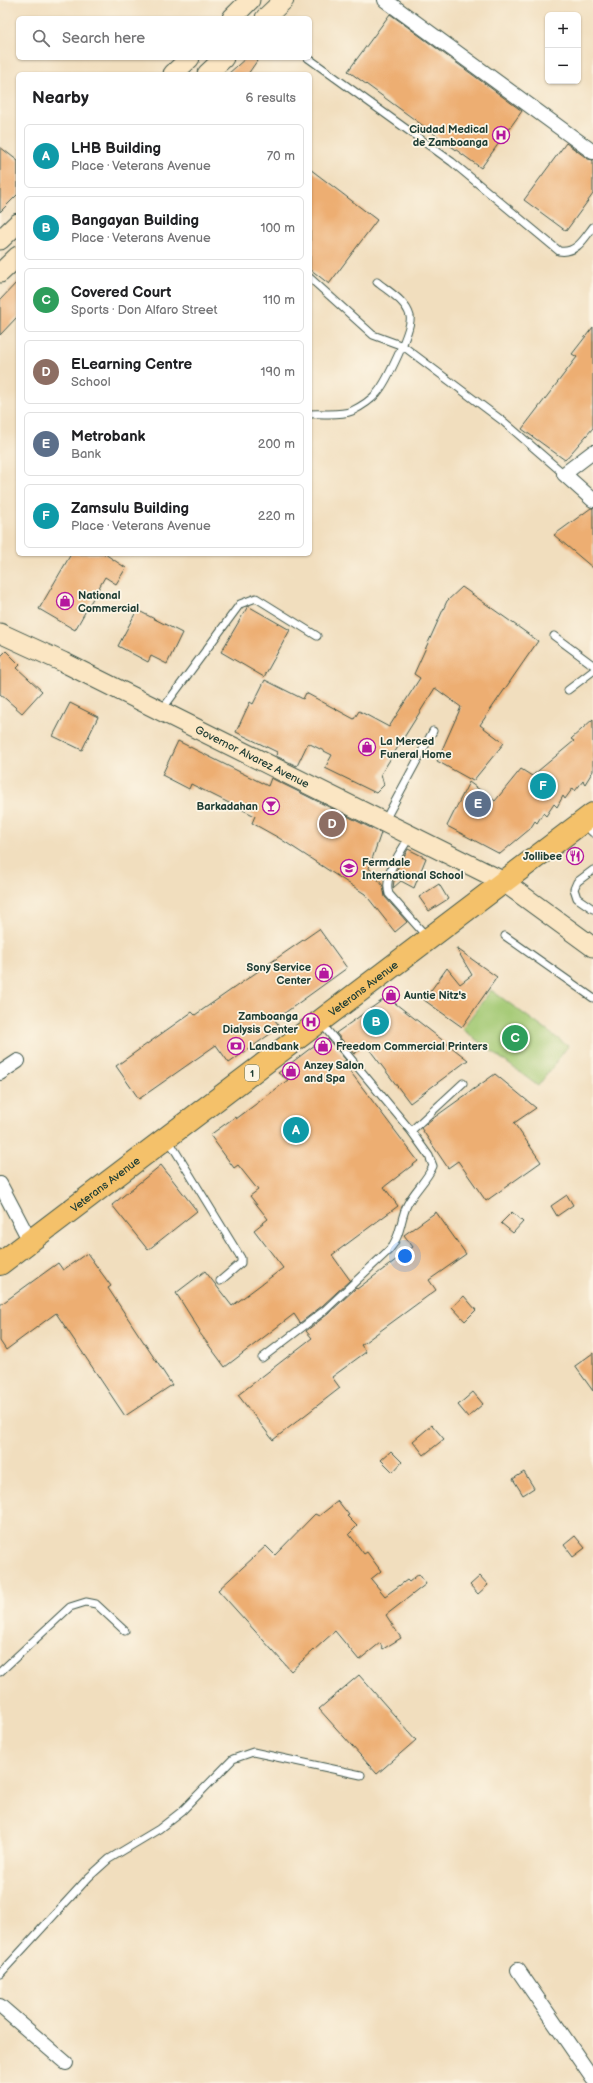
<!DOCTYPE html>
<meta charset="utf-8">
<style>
:root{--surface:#fff;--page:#f6f6f6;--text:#202124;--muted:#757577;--line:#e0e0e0;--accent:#111827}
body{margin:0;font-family:"Balsamiq Sans",sans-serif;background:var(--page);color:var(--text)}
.controls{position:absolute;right:12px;top:12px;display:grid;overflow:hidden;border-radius:6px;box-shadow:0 1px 3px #0004}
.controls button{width:36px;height:36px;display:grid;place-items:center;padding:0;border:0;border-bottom:1px solid var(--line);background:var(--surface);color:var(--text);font:20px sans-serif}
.you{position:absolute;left:405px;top:1256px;width:14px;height:14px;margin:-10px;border:3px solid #fff;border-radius:50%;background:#1a73e8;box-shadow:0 0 0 6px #1a73e833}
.badge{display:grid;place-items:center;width:26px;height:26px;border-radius:50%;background:var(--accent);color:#fff;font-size:13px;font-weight:700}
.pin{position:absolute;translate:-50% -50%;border:2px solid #fff;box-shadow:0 1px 4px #0006}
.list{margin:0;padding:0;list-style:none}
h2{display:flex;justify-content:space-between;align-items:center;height:52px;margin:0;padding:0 16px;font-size:17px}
h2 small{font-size:13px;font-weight:400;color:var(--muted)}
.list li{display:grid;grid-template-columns:26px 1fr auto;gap:12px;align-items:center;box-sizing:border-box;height:64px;margin:0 8px 8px;padding:0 8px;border:1px solid var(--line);border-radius:6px}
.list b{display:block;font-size:15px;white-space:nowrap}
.list p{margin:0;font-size:13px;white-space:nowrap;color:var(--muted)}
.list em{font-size:13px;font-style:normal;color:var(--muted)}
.icon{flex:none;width:22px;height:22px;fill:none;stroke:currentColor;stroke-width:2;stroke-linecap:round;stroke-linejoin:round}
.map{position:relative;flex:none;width:593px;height:2083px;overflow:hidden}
.search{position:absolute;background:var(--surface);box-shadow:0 1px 3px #0004;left:16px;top:16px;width:296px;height:44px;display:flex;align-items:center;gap:10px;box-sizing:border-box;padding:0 14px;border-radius:6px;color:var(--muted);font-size:15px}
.panel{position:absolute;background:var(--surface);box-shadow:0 1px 3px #0004;left:16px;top:72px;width:296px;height:484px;border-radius:6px}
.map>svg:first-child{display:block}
</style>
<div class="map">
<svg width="593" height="2083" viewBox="0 0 593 2083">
<rect width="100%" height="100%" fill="#fcf5e5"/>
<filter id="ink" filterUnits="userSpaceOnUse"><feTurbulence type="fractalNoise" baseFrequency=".025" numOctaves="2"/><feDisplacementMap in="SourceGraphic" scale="8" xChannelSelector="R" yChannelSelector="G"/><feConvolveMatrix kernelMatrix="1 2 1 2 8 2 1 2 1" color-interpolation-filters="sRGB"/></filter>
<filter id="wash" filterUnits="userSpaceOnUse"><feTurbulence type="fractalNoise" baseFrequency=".012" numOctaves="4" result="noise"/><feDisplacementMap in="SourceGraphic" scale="16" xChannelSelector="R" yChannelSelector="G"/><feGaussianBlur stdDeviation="0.9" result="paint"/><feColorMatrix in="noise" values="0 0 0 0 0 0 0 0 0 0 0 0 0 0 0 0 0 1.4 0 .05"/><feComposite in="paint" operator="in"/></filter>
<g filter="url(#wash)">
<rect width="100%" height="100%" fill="#f1debe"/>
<path fill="#a3c973" stroke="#618354" d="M 491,990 L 568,1046 L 538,1086 L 462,1029 Z"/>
<g id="blocks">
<path fill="#edae72" d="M 390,14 L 522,111 L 481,168 L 348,71 Z
M 246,58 L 259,58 L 248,74 L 228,74 Z
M 566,143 L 588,159 L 593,160 L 593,194 L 566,231 L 524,200 Z
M 0,147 L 18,161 L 18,194 L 0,212 Z
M 310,169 L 377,220 L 329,284 L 310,269 Z
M 18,281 L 18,316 L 0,335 L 0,300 Z
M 593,327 L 593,428 L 565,460 L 522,429 L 577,357 L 572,354 Z
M 591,508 L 593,508 L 593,568 L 554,535 Z
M 71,554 L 105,554 L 126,568 L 116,584 L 105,577 L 75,630 L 39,609 Z
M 462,587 L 538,641 L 480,725 L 504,743 L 473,781 L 437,761 L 461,707 L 435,688 L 381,774 L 384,785 L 376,793 L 325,768 L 332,755 L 308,743 L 297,766 L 276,756 L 277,752 L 236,732 L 250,702 L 253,704 L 265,680 L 303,699 L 306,693 L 354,719 L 359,711 L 389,727 L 420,678 L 414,674 L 447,601 Z
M 248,606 L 290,630 L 264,677 L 221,652 Z
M 137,610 L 182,633 L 167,664 L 151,656 L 148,662 L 118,646 Z
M 6,651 L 20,665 L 17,668 L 42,691 L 22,713 L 0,694 L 0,657 Z
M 70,703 L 98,717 L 82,750 L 53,736 Z
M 593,719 L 593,771 L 585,784 L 583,781 L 575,791 L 573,788 L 565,799 L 563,796 L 557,807 L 554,804 L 546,816 L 543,813 L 537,823 L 535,821 L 530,829 L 500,854 L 447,826 L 469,782 L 495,801 L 521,769 L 532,776 L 574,741 L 571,739 Z
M 178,741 L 268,786 L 271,778 L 381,833 L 369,868 L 383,886 L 385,897 L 407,922 L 395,932 L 365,894 L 279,838 L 252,823 L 255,816 L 191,784 L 189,789 L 162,775 Z
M 408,849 L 426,858 L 414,888 L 401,881 L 393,888 L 395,873 Z
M 439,884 L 448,899 L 429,911 L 419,897 Z
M 319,929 L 347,968 L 275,1020 L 280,1027 L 229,1063 L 216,1045 L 139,1099 L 116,1066 L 192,1012 L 195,1015 Z
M 456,948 L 497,977 L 462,1027 L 424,1000 L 447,968 L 460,984 L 472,975 Z
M 387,997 L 468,1060 L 410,1103 L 366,1045 L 354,1054 L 336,1033 Z
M 324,1038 L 326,1041 L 328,1039 L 346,1060 L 343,1062 L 418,1161 L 384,1187 L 398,1206 L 332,1255 L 350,1280 L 322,1306 L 300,1323 L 294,1314 L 225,1367 L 199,1332 L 200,1331 L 176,1293 L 205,1271 L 232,1306 L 283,1268 L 254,1230 L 268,1219 L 250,1196 L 258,1190 L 238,1165 L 234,1168 L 210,1135 L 235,1117 L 236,1119 L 288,1080 L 278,1073 Z
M 495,1074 L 536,1108 L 514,1123 L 541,1162 L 486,1201 L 458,1161 L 448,1168 L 421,1128 L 432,1119 Z
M 161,1165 L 197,1211 L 148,1250 L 112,1205 Z
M 567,1195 L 573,1205 L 557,1216 L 551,1206 Z
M 436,1212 L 466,1254 L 429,1280 L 436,1290 L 361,1345 L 366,1352 L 332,1377 L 340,1388 L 273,1440 L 238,1395 L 312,1338 L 306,1331 L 328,1314 L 356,1288 L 357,1289 L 413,1247 L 404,1235 Z
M 512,1212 L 523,1222 L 513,1233 L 501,1223 Z
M 87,1253 L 111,1286 L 108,1288 L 172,1385 L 125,1416 L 56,1313 L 6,1350 L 0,1341 L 0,1305 L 58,1263 L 63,1270 Z
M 464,1296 L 476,1310 L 465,1321 L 452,1307 Z
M 593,1353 L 593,1391 L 575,1366 Z
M 473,1392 L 483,1404 L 468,1417 L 458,1405 Z
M 432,1425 L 444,1439 L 424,1455 L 413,1441 Z
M 391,1451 L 402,1462 L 393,1472 L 381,1460 Z
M 524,1472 L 534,1488 L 523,1495 L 513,1479 Z
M 338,1501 L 349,1515 L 347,1516 L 357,1526 L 349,1534 L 364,1554 L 367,1552 L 381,1571 L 371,1579 L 385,1596 L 407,1580 L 409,1582 L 419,1574 L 426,1584 L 386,1615 L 401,1638 L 383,1649 L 380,1643 L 359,1660 L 335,1631 L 291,1671 L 218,1590 L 266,1546 L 275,1555 L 315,1514 L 319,1516 Z
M 575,1536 L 585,1548 L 573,1557 L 564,1545 Z
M 480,1576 L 488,1585 L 478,1594 L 470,1585 Z
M 359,1675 L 416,1740 L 377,1774 L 319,1709 Z"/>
</g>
</g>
<g filter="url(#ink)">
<use href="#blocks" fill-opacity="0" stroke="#3e5549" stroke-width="1"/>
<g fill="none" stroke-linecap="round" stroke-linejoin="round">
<g stroke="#3e5549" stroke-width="9">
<path id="service" d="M 308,58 L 452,162 L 559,251 C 576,254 584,239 593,227
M 310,278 L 373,335 L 403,346 L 504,422 L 564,474
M 310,414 C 324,413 339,416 352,411 C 360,407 371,400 377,393 C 386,383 413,328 410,316 C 406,301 388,291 377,282
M 554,636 L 593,665
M 568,690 L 593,671
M 161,711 L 240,604 L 256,598 L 317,636
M 384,822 L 433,731
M 583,824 L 593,833
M 410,836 C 400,854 383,873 389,894 L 427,937
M 593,870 L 577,882 L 574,889 L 577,898 L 593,909
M 505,936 L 593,998
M 411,1131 L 463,1083
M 168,1139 L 241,1258 L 241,1263 L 220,1281
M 262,1358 L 325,1310 L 389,1250 C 401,1237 400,1220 407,1205 C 414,1191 427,1180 433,1166 L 429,1156 L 411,1131 L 321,1023
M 0,1672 L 70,1607 L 86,1602 L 96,1604 L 125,1631
M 0,1974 L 89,1877 L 109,1859 L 159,1829 L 182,1811 L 233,1759 L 253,1752 L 361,1775"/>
</g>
<g stroke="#3e5549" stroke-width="16">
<path id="minor" d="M 385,0 L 593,152
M 593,452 L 564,474 L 593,500
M 0,1073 L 18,1061
M 0,1184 L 30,1241
M 518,1970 L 593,2079
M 0,2006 L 66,2063"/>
</g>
<g stroke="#3e5549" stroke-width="21">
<g id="secondary">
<path d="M 232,18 L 250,0"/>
<path d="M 265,18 L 284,0"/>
<path d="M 173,74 L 190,58"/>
<path d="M 207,74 L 224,58"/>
<path d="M 0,240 L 18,223"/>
<path d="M 0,273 L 18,256"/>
<path id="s1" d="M 0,633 L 63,662 L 504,882 L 593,947"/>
</g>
</g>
<g stroke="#3e5549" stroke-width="24">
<g id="primary">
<path id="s2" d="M 0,1264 L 593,814"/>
</g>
</g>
<use href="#service" stroke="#fff" stroke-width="7"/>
<use href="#minor" stroke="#fff" stroke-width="14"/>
<use href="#secondary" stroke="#fbe6c3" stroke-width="19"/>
<use href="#primary" stroke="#f4c16a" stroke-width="22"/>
</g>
</g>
<defs>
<g id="hospital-ring" transform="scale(0.9)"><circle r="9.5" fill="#fcf5e5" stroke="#b5179e" stroke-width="1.5"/><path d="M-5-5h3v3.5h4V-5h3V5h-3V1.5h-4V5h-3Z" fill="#b5179e"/></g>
<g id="shop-ring" transform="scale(0.9)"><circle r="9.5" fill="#fcf5e5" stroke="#b5179e" stroke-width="1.5"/><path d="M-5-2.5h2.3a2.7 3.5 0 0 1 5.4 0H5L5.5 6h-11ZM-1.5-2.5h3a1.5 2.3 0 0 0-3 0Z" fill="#b5179e"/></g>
<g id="bar-ring" transform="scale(0.9)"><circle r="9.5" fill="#fcf5e5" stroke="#b5179e" stroke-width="1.5"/><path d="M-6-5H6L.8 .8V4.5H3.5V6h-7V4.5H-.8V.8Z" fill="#b5179e"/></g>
<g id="restaurant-ring" transform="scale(0.9)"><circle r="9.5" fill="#fcf5e5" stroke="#b5179e" stroke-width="1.5"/><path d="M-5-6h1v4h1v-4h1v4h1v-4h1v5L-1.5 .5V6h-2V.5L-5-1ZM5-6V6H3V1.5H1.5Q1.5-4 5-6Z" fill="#b5179e"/></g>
<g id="school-ring" transform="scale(0.9)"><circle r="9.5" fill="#fcf5e5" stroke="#b5179e" stroke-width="1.5"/><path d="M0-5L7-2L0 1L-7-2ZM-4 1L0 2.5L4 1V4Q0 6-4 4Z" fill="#b5179e"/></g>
<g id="bank-ring" transform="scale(0.9)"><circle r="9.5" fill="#fcf5e5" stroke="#b5179e" stroke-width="1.5"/><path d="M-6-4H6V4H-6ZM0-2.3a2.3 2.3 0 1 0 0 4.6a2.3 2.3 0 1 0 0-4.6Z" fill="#b5179e"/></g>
</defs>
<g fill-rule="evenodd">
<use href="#hospital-ring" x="501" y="135"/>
<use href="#shop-ring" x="65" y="601"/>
<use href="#shop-ring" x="367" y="747"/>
<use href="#bar-ring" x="271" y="806"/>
<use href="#restaurant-ring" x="575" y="856"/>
<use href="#school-ring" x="349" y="868"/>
<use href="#shop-ring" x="324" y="973"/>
<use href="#shop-ring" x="391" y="995"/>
<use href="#hospital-ring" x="311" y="1022"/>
<use href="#bank-ring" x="236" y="1046"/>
<use href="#shop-ring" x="323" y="1046"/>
<use href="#shop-ring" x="291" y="1071"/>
</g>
<g text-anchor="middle" stroke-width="3.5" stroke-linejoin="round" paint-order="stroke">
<rect fill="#fcf5e5" stroke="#617469" stroke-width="1" x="245" y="1065" width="14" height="16" rx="3"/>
<g font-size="10" font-weight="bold" fill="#1f3d34">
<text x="252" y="1077">1</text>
</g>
<g font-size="11" font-weight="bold" fill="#1f3d34" stroke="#fcf5e5" text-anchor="start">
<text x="488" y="133" text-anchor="end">Ciudad Medical<tspan x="488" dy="13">de Zamboanga</tspan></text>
<text x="78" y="599">National<tspan x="78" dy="13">Commercial</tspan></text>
<text x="380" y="745">La Merced<tspan x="380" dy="13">Funeral Home</tspan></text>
<text x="258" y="810" text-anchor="end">Barkadahan</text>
<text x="562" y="860" text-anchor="end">Jollibee</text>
<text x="362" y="866">Fermdale<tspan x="362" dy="13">International School</tspan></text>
<text x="311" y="971" text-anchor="end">Sony Service<tspan x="311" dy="13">Center</tspan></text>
<text x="404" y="999">Auntie Nitz's</text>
<text x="298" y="1020" text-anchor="end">Zamboanga<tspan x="298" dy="13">Dialysis Center</tspan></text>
<text x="249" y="1050">Landbank</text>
<text x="336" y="1050">Freedom Commercial Printers</text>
<text x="304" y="1069">Anzey Salon<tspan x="304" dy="13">and Spa</tspan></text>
</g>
<g font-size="11" fill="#1f3d34" stroke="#fcf5e5">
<text dy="4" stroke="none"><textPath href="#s1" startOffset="281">Governor Alvarez Avenue</textPath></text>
<text dy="4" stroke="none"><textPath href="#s2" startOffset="456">Veterans Avenue</textPath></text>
<text dy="4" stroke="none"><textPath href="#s2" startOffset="132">Veterans Avenue</textPath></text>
</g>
</g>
</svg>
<div class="controls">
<button>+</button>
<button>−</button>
</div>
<div class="you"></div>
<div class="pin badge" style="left:296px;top:1130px;background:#0f9aa8">A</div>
<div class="pin badge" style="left:376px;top:1022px;background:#0f9aa8">B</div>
<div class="pin badge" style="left:515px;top:1038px;background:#2e9e5b">C</div>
<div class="pin badge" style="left:332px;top:824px;background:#8d6e63">D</div>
<div class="pin badge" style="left:478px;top:804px;background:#5c6f8a">E</div>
<div class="pin badge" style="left:543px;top:786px;background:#0f9aa8">F</div>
<div class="search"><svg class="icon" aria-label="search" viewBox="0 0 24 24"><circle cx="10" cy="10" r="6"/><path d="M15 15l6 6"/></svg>Search here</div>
<section class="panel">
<h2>Nearby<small>6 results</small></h2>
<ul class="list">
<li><span class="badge" style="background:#0f9aa8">A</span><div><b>LHB Building</b><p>Place · Veterans Avenue</p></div><em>70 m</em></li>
<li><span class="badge" style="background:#0f9aa8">B</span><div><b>Bangayan Building</b><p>Place · Veterans Avenue</p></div><em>100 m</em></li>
<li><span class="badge" style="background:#2e9e5b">C</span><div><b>Covered Court</b><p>Sports · Don Alfaro Street</p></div><em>110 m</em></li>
<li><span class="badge" style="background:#8d6e63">D</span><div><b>ELearning Centre</b><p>School</p></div><em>190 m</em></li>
<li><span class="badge" style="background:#5c6f8a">E</span><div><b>Metrobank</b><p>Bank</p></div><em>200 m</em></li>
<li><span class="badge" style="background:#0f9aa8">F</span><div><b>Zamsulu Building</b><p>Place · Veterans Avenue</p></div><em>220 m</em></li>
</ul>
</section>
</div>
